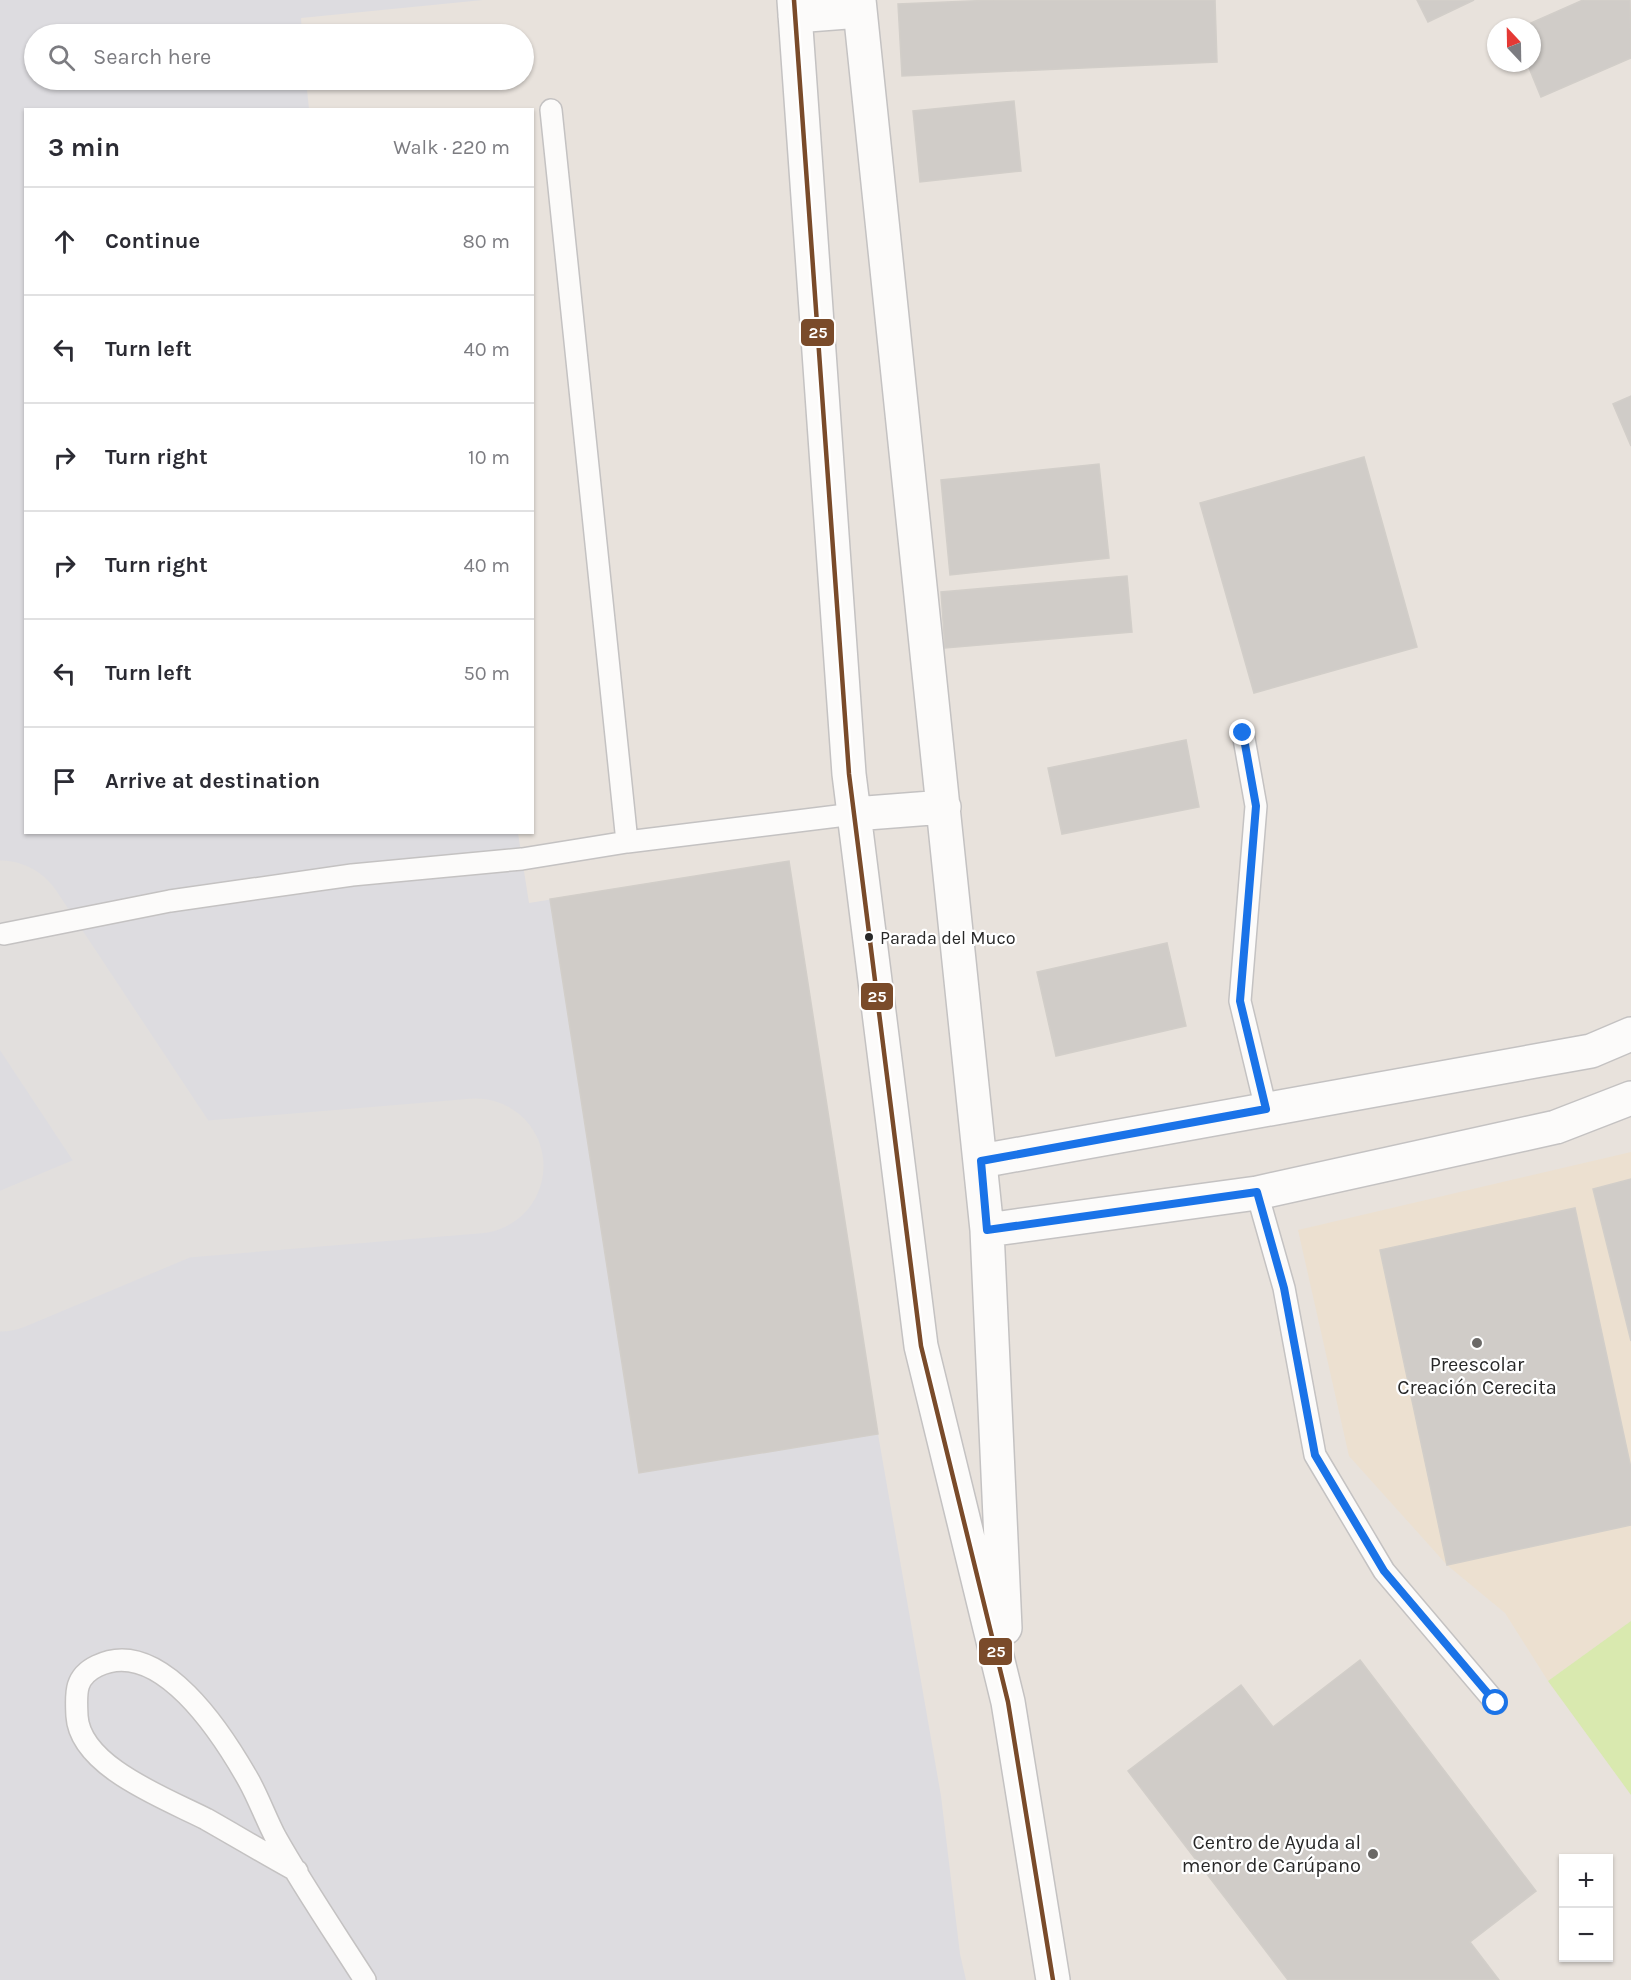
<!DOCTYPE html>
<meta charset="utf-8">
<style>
:root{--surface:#fff;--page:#f7f7f7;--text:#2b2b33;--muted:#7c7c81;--line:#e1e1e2}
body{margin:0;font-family:Karla,sans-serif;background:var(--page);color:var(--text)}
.controls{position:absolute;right:18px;bottom:18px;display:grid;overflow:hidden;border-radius:0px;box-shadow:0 2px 4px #0004}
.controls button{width:54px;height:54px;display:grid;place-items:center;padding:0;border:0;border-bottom:2px solid var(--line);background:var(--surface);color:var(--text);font:30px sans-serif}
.compass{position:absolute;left:1487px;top:18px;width:54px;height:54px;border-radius:50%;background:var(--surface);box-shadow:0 2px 4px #0004;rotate:338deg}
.stop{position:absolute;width:18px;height:18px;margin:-14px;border:4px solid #1a73e8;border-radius:50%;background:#fff}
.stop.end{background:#1a73e8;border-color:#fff;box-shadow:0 2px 6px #0008}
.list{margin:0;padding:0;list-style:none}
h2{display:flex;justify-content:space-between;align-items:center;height:78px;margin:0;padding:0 24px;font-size:26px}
h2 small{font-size:20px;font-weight:400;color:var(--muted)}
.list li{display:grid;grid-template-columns:39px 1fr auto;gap:18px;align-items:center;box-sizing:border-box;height:108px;padding:0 24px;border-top:2px solid var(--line)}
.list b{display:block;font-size:22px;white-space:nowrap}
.list em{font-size:20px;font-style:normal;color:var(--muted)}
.icon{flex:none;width:33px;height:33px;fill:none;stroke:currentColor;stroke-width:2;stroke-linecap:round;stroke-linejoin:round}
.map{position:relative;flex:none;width:1631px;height:1980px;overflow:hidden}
.search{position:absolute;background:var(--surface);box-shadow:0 2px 4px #0004;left:24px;top:24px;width:510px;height:66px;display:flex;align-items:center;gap:15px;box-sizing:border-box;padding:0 21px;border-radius:33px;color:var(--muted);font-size:22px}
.panel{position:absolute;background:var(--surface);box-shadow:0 2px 4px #0004;left:24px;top:108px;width:510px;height:726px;border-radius:0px}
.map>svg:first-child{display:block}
</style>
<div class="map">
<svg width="1631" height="1980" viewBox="0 0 1631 1980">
<rect width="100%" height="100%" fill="#e8e2dc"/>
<path fill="#ece0d0" d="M 1631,1152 L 1631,1621 L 1548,1681 L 1505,1613 L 1447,1565 L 1349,1456 L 1298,1230 Z"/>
<path fill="#dddce0" d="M 0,0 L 483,0 L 301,18 L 302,34 L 34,34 L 34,80 L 306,80 L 309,109 L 26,110 L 26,832 L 518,833 L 529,903 L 789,861 L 878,1434 L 941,1796 L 960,1954 L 966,1980 L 0,1980 Z"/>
<path fill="#d9e9af" d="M 1631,1621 L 1631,1795 L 1548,1681 Z"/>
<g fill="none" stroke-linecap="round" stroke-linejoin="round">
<path stroke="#e2dfdd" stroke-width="135" d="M 0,928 L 174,1191
M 0,1264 L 174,1191 L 476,1166"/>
</g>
<path fill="#d0ccc8" stroke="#d2cec9" stroke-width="1.5" d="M 995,0 L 1215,0 L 1217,62 L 902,76 L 898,4 Z
M 1417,0 L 1474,0 L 1428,22 Z
M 1583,0 L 1630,0 L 1631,58 L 1541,97 L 1527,63 L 1532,63 L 1532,27 L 1522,27 Z
M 1014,101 L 1021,171 L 920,182 L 913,111 Z
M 1631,396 L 1631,446 L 1613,404 Z
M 1364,457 L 1417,647 L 1254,693 L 1200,503 Z
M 1099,464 L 1109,558 L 950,575 L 941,480 Z
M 1127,576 L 1132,632 L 945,648 L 941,592 Z
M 1186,740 L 1199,807 L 1062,834 L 1048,768 Z
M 789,861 L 878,1434 L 639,1473 L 550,899 Z
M 1167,943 L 1186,1026 L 1056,1056 L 1037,972 Z
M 1631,1179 L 1631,1341 L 1593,1189 Z
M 1575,1208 L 1631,1468 L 1631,1525 L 1447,1565 L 1380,1250 Z
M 1360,1660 L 1536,1891 L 1470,1942 L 1499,1980 L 1288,1980 L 1128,1771 L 1241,1685 L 1273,1727 Z"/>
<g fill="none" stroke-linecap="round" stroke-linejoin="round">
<g stroke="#c4c2c2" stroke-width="24">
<path id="service" d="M 551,110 L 627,842
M 1243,733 L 1256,806 L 1240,1001 L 1266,1109
M 4,934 L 170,901 L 352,875 L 522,859 L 627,842 L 854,814
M 1257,1193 L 1284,1288 L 1315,1455 L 1384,1571 L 1496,1703
M 297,1871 C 266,1854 236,1836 206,1819 C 167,1799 80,1767 77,1716 C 76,1694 74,1677 97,1666 C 160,1635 223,1735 249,1781 C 259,1799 266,1819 276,1838 C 303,1886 335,1933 365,1980"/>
</g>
<g stroke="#c4c2c2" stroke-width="36">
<path id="minor" d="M 794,0 L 849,774 L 921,1346 L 1008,1702 L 1053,1980
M 859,0 L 987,1230 L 1005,1628
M 795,16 L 860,11
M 854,814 L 944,807
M 981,1161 L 1591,1051 L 1631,1034
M 987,1230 L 1257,1193 L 1556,1127 L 1631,1098"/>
</g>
<use href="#service" stroke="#fcfbfa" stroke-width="21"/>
<use href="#minor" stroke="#fcfbfa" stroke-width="33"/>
<g stroke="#fff" stroke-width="9">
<path id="bus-1" d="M 794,0 L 849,774 L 921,1346 L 1008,1702 L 1053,1980"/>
</g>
<use href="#bus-1" stroke="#7a4b2a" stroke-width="4.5"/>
</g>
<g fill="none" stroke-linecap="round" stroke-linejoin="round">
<path stroke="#1a73e8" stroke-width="8" d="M 1243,733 L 1256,806 L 1240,1001 L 1266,1109 L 981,1161 L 987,1230 L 1257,1192 L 1284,1288 L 1315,1455 L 1384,1571 L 1496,1703"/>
</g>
<circle fill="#282828" stroke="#fff" stroke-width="2" cx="869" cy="937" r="5"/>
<g fill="#6b6967" stroke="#fff" stroke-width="2">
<circle cx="1477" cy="1343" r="6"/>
<circle cx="1373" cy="1854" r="6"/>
</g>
<g text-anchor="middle" stroke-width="4.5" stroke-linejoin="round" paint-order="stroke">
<g font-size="18" fill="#282828" stroke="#fff" text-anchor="start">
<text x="880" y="944">Parada del Muco</text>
</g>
<g font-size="20" fill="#282828" stroke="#fff">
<text x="1477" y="1371">Preescolar<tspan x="1477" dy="23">Creación Cerecita</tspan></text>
<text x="1361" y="1849" text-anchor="end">Centro de Ayuda al<tspan x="1361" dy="23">menor de Carúpano</tspan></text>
</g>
</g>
<g stroke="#fff" stroke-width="2">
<rect x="800" y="318" width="35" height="29" rx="6" fill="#7a4b2a"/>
<rect x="860" y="982" width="34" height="29" rx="6" fill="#7a4b2a"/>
<rect x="978" y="1637" width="35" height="29" rx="6" fill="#7a4b2a"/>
</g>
<g font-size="16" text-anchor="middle" font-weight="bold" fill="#fff">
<text x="818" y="338">25</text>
<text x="877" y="1002">25</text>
<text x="996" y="1657">25</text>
</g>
</svg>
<div class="controls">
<button>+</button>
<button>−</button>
</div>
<svg class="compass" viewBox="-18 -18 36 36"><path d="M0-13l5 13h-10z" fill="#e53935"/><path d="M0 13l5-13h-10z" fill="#7c7c81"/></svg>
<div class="stop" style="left:1496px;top:1703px"></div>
<div class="stop end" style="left:1243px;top:733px"></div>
<div class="search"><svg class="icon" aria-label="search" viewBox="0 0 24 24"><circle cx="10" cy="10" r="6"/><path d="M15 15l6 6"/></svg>Search here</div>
<section class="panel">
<h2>3 min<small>Walk · 220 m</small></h2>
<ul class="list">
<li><svg class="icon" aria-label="ahead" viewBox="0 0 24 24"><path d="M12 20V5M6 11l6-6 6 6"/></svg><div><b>Continue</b></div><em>80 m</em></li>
<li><svg class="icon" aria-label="left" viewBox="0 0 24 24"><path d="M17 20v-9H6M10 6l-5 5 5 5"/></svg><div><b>Turn left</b></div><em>40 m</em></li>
<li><svg class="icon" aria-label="right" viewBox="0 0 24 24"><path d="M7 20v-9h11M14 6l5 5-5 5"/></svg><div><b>Turn right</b></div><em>10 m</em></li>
<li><svg class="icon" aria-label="right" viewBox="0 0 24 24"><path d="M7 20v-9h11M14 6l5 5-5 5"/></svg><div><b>Turn right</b></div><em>40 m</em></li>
<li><svg class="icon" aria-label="left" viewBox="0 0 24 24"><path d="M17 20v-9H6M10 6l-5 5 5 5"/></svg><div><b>Turn left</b></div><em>50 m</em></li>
<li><svg class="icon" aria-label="arrive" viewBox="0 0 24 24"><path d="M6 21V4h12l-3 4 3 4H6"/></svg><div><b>Arrive at destination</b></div></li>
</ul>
</section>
</div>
